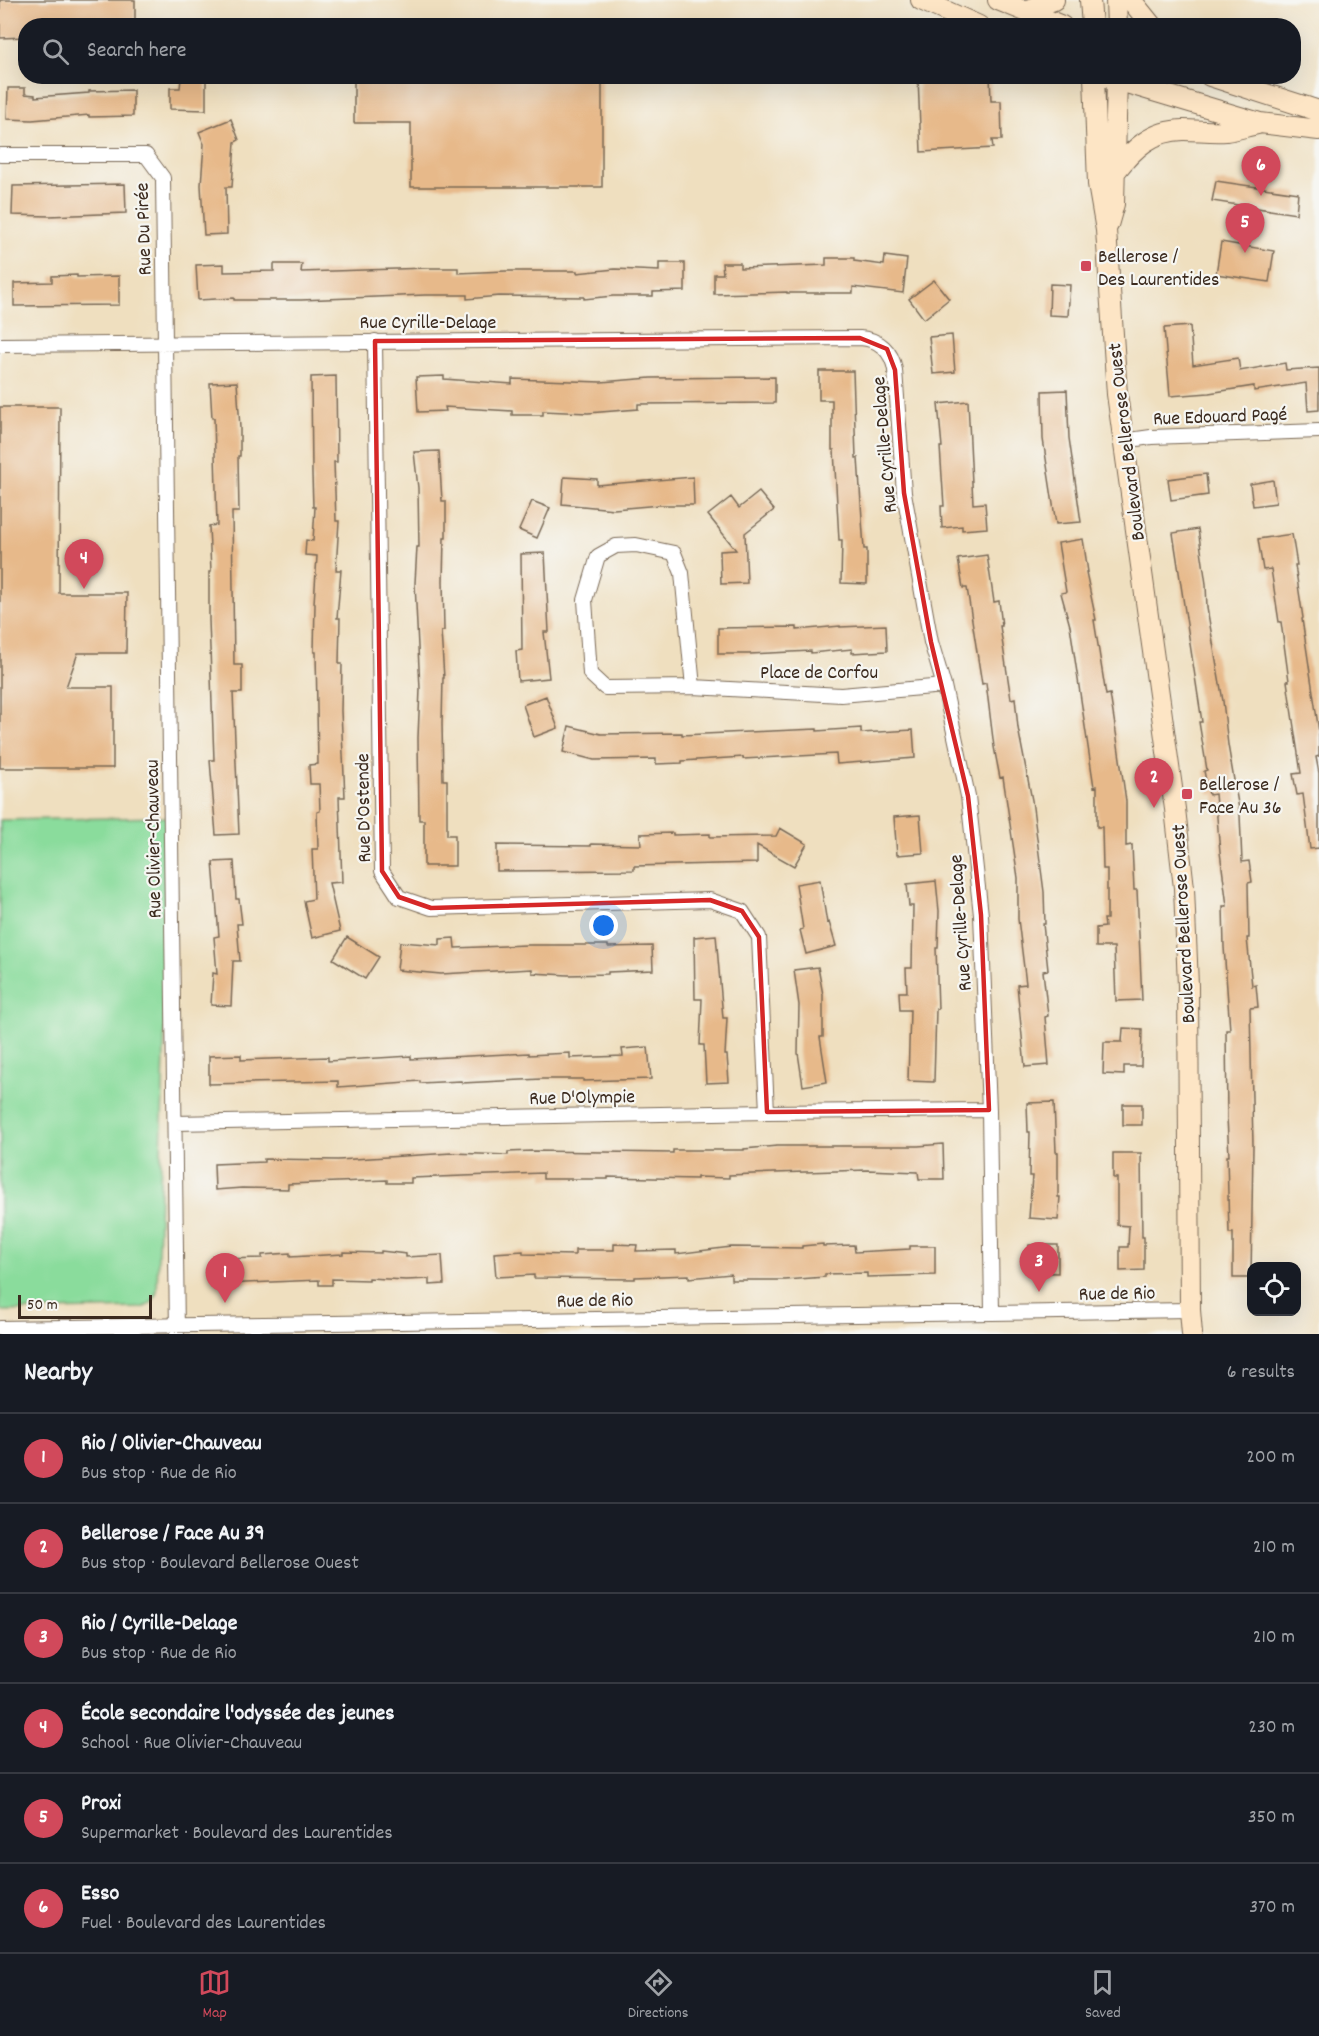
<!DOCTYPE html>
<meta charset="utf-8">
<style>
:root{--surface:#171b24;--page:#242831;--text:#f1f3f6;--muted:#9ea1a6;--line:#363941;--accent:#d1495b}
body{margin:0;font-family:Dekko,sans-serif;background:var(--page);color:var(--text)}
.controls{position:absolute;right:18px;bottom:18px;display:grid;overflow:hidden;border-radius:12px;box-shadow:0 6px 24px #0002}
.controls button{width:54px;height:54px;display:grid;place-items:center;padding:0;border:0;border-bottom:2px solid var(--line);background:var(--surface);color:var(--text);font:30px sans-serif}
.scale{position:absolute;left:18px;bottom:15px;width:134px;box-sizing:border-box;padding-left:6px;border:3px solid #3b2a1e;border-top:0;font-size:16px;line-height:21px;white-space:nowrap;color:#3b2a1e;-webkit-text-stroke:4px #f6f6f2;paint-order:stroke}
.you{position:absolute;left:604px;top:926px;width:21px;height:21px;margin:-15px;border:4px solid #fff;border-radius:50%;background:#1a73e8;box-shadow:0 0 0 9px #1a73e833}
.badge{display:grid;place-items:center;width:39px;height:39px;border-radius:50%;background:var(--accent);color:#fff;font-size:20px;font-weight:700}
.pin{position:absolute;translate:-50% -50px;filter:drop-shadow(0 2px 3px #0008)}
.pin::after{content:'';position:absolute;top:32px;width:21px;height:18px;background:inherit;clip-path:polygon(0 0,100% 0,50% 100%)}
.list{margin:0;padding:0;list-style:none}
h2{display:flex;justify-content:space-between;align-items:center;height:78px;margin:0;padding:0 24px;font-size:26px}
h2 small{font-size:20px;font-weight:400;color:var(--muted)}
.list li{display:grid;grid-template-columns:39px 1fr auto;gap:18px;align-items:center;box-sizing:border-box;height:90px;padding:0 24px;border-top:2px solid var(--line)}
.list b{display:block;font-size:22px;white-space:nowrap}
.list p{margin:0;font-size:20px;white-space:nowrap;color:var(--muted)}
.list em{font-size:20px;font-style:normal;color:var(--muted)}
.icon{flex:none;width:33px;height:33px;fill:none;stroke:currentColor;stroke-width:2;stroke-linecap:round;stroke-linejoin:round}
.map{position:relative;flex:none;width:1319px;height:1334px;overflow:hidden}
.search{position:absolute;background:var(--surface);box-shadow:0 6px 24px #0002;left:18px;right:18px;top:18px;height:66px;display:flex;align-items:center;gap:15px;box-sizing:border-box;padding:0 21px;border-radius:24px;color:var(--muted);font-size:22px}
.sheet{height:618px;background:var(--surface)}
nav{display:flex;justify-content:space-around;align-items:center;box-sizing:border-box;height:84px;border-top:2px solid var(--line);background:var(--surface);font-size:16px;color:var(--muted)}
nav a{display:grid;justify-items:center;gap:3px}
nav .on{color:var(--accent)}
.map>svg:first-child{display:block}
</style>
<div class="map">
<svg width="1319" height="1334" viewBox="0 0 1319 1334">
<rect width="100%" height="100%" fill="#f6f6f2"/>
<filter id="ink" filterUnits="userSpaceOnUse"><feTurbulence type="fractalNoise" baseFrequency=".0167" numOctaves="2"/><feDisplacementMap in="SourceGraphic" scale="12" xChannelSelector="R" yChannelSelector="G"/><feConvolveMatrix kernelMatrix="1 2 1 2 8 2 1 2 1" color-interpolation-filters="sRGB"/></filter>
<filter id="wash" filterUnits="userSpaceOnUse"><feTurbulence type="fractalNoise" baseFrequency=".008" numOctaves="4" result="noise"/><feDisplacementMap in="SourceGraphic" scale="24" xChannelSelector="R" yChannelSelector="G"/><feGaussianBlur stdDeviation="1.35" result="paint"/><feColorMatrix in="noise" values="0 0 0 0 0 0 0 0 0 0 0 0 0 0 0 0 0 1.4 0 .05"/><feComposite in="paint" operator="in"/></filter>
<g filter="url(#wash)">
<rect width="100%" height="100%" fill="#efdfbf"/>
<path fill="#8adc9c" stroke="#62835d" stroke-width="1.5" d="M 171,817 L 157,1291 C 154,1301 151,1305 141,1308 L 0,1311 L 0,820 Z"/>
<g id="blocks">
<path fill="#e7b98a" d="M 0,0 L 135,0 L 135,26 L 26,26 L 26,37 L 0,38 Z
M 354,76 L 602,76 L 602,187 L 411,187 L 411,123 L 354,123 Z
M 990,76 L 991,101 L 1001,101 L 1002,140 L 992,140 L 993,148 L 921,152 L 918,77 Z
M 181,79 L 206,80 L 206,110 L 170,109 L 170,88 L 180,88 Z
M 8,88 L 25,88 L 25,94 L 35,95 L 35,97 L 89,93 L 89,91 L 133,90 L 133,116 L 89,117 L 89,115 L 32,120 L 7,119 Z
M 231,119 L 239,140 L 235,142 L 232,187 L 226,187 L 227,234 L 204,235 L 201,185 L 204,144 L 199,132 Z
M 1216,181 L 1298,193 L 1296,214 L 1212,201 Z
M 125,184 L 126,213 L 49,216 L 12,215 L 13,186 Z
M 1221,242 L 1274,251 L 1269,282 L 1216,274 Z
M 885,256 L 907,259 L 903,293 L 853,287 L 853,293 L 787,293 L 787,292 L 714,294 L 714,274 L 723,274 L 722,263 L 740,263 L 740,268 L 826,265 L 826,258 L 854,258 L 854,261 L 884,265 Z
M 659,263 L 685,263 L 685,291 L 653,292 L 653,296 L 613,296 L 584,299 L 584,297 L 499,296 L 467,299 L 467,295 L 425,295 L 301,300 L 234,300 L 234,298 L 198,300 L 196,265 L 224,264 L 224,272 L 274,271 L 274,264 L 302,264 L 301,272 L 428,268 L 458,268 L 458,273 L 506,271 L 577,271 L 577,273 L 615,269 L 659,271 Z
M 77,275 L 77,277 L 119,276 L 119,305 L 14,306 L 14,283 L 52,282 L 52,276 Z
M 934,280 L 949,299 L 924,319 L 909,299 Z
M 1050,284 L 1070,285 L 1068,316 L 1049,315 Z
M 1190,326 L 1193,365 L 1238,358 L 1240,371 L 1285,363 L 1286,370 L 1319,368 L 1319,410 L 1308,411 L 1306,383 L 1254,391 L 1254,386 L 1209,393 L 1170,396 L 1164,328 Z
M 952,335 L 955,372 L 933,374 L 929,337 Z
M 819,371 L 853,371 L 856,458 L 858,458 L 864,549 L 867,549 L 867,584 L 841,583 L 842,540 L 839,540 L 834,450 L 832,450 L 832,400 L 819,400 Z
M 336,376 L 337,462 L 334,462 L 336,521 L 339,521 L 336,570 L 341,570 L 337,618 L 340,618 L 339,664 L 342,664 L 341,711 L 345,797 L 339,797 L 342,882 L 329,883 L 340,931 L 312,938 L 304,901 L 314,899 L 312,849 L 318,849 L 317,812 L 320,811 L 319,784 L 310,784 L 309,765 L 318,764 L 316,652 L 314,652 L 315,603 L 314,603 L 317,556 L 305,555 L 306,540 L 313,541 L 315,507 L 313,507 L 312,474 L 311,377 Z
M 444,376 L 444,379 L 512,384 L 512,379 L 601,382 L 651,378 L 775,377 L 775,403 L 638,404 L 638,409 L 588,413 L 543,411 L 543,415 L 512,415 L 512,411 L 445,407 L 446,411 L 418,412 L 416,377 Z
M 237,382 L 240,428 L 240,456 L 238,456 L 239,512 L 232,512 L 234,665 L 242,665 L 242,693 L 233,693 L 239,834 L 216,835 L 210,760 L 214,760 L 209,620 L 209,572 L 211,572 L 209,526 L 217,525 L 214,418 L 212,418 L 210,383 Z
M 1067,390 L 1069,438 L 1081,522 L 1056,524 L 1043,439 L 1042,391 Z
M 968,401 L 973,504 L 985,503 L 987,528 L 962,530 L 962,526 L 942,528 L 941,506 L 944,506 L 940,447 L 942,447 L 938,404 Z
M 0,407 L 60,407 L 59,593 L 127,593 L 126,653 L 78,653 L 66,687 L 113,687 L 113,768 L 0,768 Z
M 439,451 L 442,501 L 446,501 L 446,538 L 444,538 L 443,581 L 444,631 L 441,631 L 444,678 L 443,678 L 442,723 L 443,780 L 447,780 L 447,835 L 455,835 L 455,866 L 424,866 L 424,820 L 419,820 L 418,738 L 420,689 L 415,583 L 417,547 L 419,547 L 418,488 L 414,452 Z
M 1206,474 L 1208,495 L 1171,500 L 1168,479 Z
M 564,477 L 597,479 L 597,485 L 693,477 L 694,505 L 660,505 L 614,509 L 562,504 Z
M 1273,480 L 1276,503 L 1253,506 L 1250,484 Z
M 759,492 L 774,510 L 745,533 L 747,583 L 721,584 L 720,551 L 736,550 L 708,515 L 731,497 L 739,508 Z
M 532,501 L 550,508 L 537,538 L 519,530 Z
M 1198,529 L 1206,584 L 1207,608 L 1223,701 L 1228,745 L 1240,815 L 1242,862 L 1249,861 L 1252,882 L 1248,883 L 1249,938 L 1247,938 L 1252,986 L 1256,985 L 1258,1007 L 1250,1008 L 1253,1145 L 1251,1278 L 1233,1278 L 1233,1233 L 1229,1233 L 1227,1156 L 1229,1156 L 1227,1117 L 1226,1030 L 1230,1030 L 1224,947 L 1223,906 L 1227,906 L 1220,852 L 1215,794 L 1209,795 L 1204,771 L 1207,770 L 1199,722 L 1202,722 L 1173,533 Z
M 1292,534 L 1297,565 L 1295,565 L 1303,618 L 1302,619 L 1319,732 L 1319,756 L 1316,757 L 1319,773 L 1319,848 L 1310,849 L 1303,794 L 1297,795 L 1293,774 L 1301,773 L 1291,708 L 1287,681 L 1289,681 L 1281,622 L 1279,622 L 1271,569 L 1263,570 L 1258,539 Z
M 1083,539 L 1088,572 L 1086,572 L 1096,620 L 1094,620 L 1106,695 L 1110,694 L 1118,745 L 1126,801 L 1126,846 L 1132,845 L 1134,890 L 1137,890 L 1142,1000 L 1116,1001 L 1114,947 L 1096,947 L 1096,928 L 1105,927 L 1104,919 L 1107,919 L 1107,869 L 1103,869 L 1102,827 L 1097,827 L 1097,786 L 1094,787 L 1070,626 L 1061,593 L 1066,592 L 1058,543 Z
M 545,553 L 549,632 L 544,632 L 549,678 L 518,681 L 516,651 L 522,650 L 521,554 Z
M 987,555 L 994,602 L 999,601 L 1002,626 L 1000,626 L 1011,699 L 1015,698 L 1018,728 L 1032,800 L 1044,892 L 1045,924 L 1043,924 L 1048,970 L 1043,971 L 1048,1016 L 1045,1017 L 1049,1065 L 1025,1067 L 1017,985 L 1026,984 L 1018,919 L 1018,878 L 1003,777 L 1000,778 L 994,747 L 986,683 L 982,684 L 967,588 L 963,588 L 958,559 Z
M 886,625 L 887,651 L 852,653 L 852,649 L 811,653 L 811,651 L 749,654 L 718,654 L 718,628 L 797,627 L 797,630 L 840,626 L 840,627 Z
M 546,696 L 558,728 L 534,737 L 523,705 Z
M 569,726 L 601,734 L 682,733 L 682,735 L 817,729 L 817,731 L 861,728 L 861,733 L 913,730 L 915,758 L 837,764 L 836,754 L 743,759 L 743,757 L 682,761 L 682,763 L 656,764 L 656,759 L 594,760 L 563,752 Z
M 920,815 L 923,853 L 897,855 L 894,817 Z
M 780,828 L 807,844 L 794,866 L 757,845 L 757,863 L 634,866 L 634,870 L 497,871 L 497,845 L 591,846 L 591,844 L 641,845 L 640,834 L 673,833 L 673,835 L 710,834 L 710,837 L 776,836 Z
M 234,861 L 236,899 L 239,899 L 242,924 L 237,924 L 240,961 L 233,961 L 231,1006 L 211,1005 L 213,973 L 217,974 L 214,937 L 219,936 L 213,862 Z
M 820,880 L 827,923 L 829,922 L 836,946 L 806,954 L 800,930 L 803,929 L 796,884 Z
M 936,881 L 939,911 L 938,948 L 936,948 L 938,1009 L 936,1009 L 934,1082 L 908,1081 L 910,1010 L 900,1010 L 899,992 L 907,992 L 906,968 L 912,968 L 913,906 L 909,906 L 907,884 Z
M 716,935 L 723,1018 L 727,1018 L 725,1055 L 727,1055 L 729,1082 L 706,1083 L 704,1045 L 700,1045 L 702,999 L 695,999 L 694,937 Z
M 347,937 L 379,957 L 365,979 L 333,959 Z
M 454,938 L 455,948 L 527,945 L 608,945 L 608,947 L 652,946 L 653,970 L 608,972 L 608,974 L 568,975 L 532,973 L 532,969 L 441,974 L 397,970 L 400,942 L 440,945 L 440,939 Z
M 818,967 L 823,995 L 823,1037 L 820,1037 L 827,1082 L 803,1086 L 798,1053 L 799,1005 L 794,970 Z
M 1123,1028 L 1142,1029 L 1141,1066 L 1124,1066 L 1124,1075 L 1103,1074 L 1104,1042 L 1122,1042 Z
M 648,1047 L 651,1079 L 583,1081 L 583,1079 L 542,1079 L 462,1083 L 461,1081 L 420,1083 L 420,1081 L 338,1087 L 338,1081 L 209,1084 L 209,1056 L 241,1055 L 241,1060 L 328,1057 L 328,1061 L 411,1056 L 411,1059 L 529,1053 L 529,1055 L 570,1053 L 570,1058 L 623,1056 L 622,1049 Z
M 1054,1102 L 1056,1152 L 1058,1152 L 1058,1197 L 1060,1197 L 1058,1220 L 1029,1218 L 1032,1176 L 1029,1176 L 1030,1132 L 1028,1132 L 1027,1103 Z
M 1123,1104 L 1142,1104 L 1142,1125 L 1123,1125 Z
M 943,1144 L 944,1179 L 919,1179 L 918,1172 L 867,1170 L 774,1173 L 729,1175 L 729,1178 L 697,1177 L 697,1179 L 608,1177 L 608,1179 L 543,1179 L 543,1173 L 411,1178 L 411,1183 L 387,1183 L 387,1180 L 288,1184 L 288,1189 L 242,1188 L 215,1190 L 214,1164 L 264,1162 L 264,1159 L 338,1160 L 452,1153 L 508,1155 L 508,1152 L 532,1151 L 673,1153 L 673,1150 L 744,1150 L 744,1149 L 777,1146 L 918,1146 Z
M 1113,1153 L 1141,1153 L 1142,1237 L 1144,1237 L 1144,1270 L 1120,1271 L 1120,1247 L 1128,1247 L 1129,1226 L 1117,1225 L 1117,1178 L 1113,1178 Z
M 614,1244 L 637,1245 L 636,1251 L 676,1250 L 676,1254 L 731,1247 L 802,1248 L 802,1246 L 823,1244 L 823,1246 L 854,1245 L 855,1252 L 910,1249 L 910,1246 L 935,1246 L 935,1275 L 867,1277 L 867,1273 L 825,1274 L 825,1277 L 785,1280 L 731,1280 L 731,1274 L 689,1278 L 689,1275 L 635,1277 L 635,1279 L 534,1278 L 534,1275 L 496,1277 L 494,1253 L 523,1251 L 523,1254 L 575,1255 L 575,1250 L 614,1250 Z
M 1029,1245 L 1058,1245 L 1058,1273 L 1028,1272 Z
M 381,1251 L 406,1254 L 406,1257 L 442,1255 L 444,1284 L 429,1285 L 429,1279 L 406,1280 L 369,1278 L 369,1280 L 332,1279 L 332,1285 L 319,1285 L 319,1280 L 222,1284 L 222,1259 L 262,1258 L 262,1255 L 290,1253 L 290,1257 L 343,1254 L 343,1252 L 381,1253 Z"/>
</g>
</g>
<g filter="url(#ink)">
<use href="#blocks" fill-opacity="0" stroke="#7a6956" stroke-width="1.5"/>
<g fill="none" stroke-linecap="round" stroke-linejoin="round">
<g stroke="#7a6956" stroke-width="16">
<path id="street" d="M 0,155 L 146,155 L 163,178 L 177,1334
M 375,341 L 382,871 L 399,897 L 431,908 L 710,900 L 742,911 L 759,937 L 767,1112
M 0,345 L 860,338 C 879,339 892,351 895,370 L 904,493 L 931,642 L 944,686 L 968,796 L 981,915 L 989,1110 L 992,1313
M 1123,441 L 1151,437 L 1319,431
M 693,687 L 682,573 L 674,553 L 636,545 L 616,546 L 598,556 L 585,600 L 590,674 L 605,688 L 693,687 L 841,695 L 944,686
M 175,1123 L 767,1112 L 989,1110
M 0,1328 L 1190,1310"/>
</g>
<g stroke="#7a6956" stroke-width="22">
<path id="secondary" d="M 921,0 L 979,26
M 998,0 L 1062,26
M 1090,0 L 1092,26
M 1116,0 L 1117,26
M 1131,0 L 1152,26
M 1025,11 L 1054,0
M 1094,76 L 1098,184 L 1106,230 L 1117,394 L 1175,809 L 1184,888 L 1188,986 L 1190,1310 L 1192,1334
M 1103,76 L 1260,123 L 1319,130
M 1210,76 L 1319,111
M 1115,172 C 1133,149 1152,130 1184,130 C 1197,130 1212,132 1226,131 C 1236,130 1247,126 1258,124
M 1108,225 L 1114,204 L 1117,76"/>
</g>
<use href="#street" stroke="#fff" stroke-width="14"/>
<use href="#secondary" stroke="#fde5c5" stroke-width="20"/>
</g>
</g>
<path fill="none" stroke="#d62828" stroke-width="4.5" stroke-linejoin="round" d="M 860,338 L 887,349 L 895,370 L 904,493 L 931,642 L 968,796 L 981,915 L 989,1110 L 767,1112 L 759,937 L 742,911 L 710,900 L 431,908 L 399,897 L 382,871 L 375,341 Z"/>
<g fill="#d1495b" stroke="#f6f6f2" stroke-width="2">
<rect x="1080" y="260" width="12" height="12" rx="3"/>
<rect x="1181" y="788" width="12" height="12" rx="3"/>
</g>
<g text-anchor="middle" stroke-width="4.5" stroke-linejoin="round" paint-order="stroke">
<g font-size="20" fill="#3b2a1e" stroke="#f6f6f2">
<text transform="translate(142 229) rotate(-92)" y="7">Rue Du Pirée</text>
<text x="428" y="328">Rue Cyrille-Delage</text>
<text transform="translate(1220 415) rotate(-2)" y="7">Rue Edouard Pagé</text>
<text transform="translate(1125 442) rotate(-97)" y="7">Boulevard Bellerose Ouest</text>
<text transform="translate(883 445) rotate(-95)" y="7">Rue Cyrille-Delage</text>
<text x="819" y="678">Place de Corfou</text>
<text transform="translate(362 808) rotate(-91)" y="7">Rue D'Ostende</text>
<text transform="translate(152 839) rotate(-91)" y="7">Rue Olivier-Chauveau</text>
<text transform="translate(959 923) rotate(-94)" y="7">Rue Cyrille-Delage</text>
<text transform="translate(1182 924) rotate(-93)" y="7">Boulevard Bellerose Ouest</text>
<text transform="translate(582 1096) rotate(-1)" y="7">Rue D'Olympie</text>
<text transform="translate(1117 1292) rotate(-1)" y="7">Rue de Rio</text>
<text transform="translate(595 1299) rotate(-1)" y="7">Rue de Rio</text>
</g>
<g font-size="20" fill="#3b2a1e" stroke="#f6f6f2" text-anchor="start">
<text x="1098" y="262">Bellerose /<tspan x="1098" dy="23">Des Laurentides</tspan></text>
<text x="1199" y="790">Bellerose /<tspan x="1199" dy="23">Face Au 36</tspan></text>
</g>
</g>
</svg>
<div class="controls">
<button><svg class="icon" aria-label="locate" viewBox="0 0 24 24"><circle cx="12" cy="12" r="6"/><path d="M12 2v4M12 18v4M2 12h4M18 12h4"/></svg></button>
</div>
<div class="scale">50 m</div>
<div class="you"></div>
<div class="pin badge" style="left:225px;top:1303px">1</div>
<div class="pin badge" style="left:1154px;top:808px">2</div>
<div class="pin badge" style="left:1039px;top:1292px">3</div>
<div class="pin badge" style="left:84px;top:589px">4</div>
<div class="pin badge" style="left:1245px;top:253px">5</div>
<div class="pin badge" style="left:1261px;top:196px">6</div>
<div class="search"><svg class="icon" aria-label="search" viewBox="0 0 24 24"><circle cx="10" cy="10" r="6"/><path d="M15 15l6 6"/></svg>Search here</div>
</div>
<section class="sheet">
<h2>Nearby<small>6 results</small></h2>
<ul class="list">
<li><span class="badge">1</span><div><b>Rio / Olivier-Chauveau</b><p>Bus stop · Rue de Rio</p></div><em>200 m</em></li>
<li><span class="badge">2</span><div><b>Bellerose / Face Au 39</b><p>Bus stop · Boulevard Bellerose Ouest</p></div><em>210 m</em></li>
<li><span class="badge">3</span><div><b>Rio / Cyrille-Delage</b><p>Bus stop · Rue de Rio</p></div><em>210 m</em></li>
<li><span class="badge">4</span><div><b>École secondaire l'odyssée des jeunes</b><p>School · Rue Olivier-Chauveau</p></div><em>230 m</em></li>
<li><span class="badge">5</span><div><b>Proxi</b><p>Supermarket · Boulevard des Laurentides</p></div><em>350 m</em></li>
<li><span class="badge">6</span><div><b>Esso</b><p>Fuel · Boulevard des Laurentides</p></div><em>370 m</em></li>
</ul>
</section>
<nav>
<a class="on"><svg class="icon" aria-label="map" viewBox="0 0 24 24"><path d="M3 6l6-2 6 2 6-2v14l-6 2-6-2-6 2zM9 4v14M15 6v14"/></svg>Map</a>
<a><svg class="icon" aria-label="directions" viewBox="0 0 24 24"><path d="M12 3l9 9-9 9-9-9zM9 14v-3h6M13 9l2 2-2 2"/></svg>Directions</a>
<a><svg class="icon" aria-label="saved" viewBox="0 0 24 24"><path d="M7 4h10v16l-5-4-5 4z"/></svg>Saved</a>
</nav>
